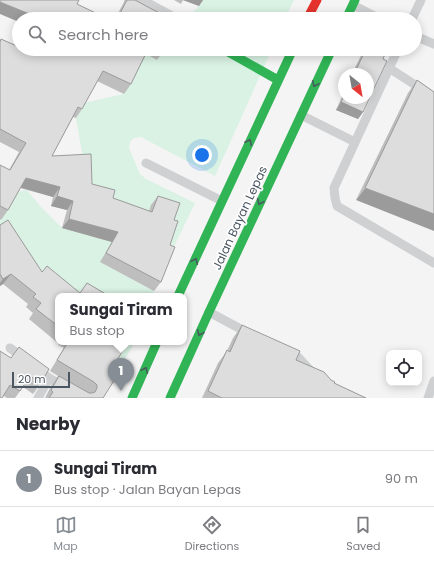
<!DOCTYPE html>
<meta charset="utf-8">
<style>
:root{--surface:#fff;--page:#f2f2f3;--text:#2b2b33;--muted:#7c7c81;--line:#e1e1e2;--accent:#868d94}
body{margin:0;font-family:Poppins,sans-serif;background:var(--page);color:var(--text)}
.controls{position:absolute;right:12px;bottom:12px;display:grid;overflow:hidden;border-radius:8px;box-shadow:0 2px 10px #0003}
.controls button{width:36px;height:36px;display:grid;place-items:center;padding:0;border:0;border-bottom:1px solid var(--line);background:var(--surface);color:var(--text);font:20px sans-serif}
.compass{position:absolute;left:338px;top:68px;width:36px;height:36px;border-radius:50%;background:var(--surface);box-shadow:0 2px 10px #0003;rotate:149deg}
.scale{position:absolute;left:12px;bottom:10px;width:58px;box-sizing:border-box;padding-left:4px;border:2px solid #4a5661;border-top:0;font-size:11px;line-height:14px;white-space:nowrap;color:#4a5661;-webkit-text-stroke:3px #fff;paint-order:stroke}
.you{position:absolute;left:202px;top:155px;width:14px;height:14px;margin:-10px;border:3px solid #fff;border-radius:50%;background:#1a73e8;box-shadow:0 0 0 6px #1a73e833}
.badge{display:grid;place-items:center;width:26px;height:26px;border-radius:50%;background:var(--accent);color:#fff;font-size:13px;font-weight:700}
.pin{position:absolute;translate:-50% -33px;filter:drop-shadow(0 1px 2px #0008)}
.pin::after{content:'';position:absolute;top:21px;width:14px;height:12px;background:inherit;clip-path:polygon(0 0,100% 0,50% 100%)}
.popup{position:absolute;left:55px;top:293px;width:132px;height:52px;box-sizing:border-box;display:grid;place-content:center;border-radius:8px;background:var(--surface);filter:drop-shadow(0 1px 3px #0005);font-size:13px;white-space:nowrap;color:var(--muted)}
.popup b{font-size:15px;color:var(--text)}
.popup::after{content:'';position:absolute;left:50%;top:100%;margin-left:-8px;border:8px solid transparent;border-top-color:var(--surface)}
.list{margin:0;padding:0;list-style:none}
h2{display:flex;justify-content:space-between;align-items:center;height:52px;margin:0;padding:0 16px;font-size:17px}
h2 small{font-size:13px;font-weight:400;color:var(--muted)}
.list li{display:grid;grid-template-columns:26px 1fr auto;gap:12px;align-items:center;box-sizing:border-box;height:56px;padding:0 16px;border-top:1px solid var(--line)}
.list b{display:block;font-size:15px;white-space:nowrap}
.list p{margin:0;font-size:13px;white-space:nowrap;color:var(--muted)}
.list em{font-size:13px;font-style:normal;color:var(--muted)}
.icon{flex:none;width:22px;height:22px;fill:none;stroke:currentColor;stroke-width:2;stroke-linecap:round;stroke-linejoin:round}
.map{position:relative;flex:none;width:434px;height:398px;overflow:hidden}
.search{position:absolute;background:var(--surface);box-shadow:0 2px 10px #0003;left:12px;right:12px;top:12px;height:44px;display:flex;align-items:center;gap:10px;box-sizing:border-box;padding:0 14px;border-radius:22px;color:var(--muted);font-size:15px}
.sheet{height:108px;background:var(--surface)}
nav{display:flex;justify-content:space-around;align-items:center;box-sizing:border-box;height:56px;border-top:1px solid var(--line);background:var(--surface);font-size:11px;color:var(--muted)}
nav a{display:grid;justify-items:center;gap:2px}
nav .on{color:var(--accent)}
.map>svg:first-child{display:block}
</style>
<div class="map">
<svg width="434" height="398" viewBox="0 0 434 398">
<rect width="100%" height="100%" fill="#f4f4f4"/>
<path fill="#d9f2e3" d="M 202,0 L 294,0 L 285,19 L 186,19 L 199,6 Z
M 162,49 L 272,49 L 215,176 L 141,137 L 134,138 L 130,142 L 129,148 L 140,174 L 146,179 L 195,203 L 169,257 L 146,222 L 100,262 L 154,291 L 151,296 L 84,296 L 0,252 L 0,219 L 1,220 C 7,208 13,190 27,190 L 40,206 L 62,228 L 85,182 L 84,164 L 76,118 L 84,103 L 124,94 L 144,53 Z
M 119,342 L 135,342 L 112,381 L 97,349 Z"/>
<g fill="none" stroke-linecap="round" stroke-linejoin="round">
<path stroke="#ced0d2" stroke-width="9" d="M 353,5 L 380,19
M 412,19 L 421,0
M 415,36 L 434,44
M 398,49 L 334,188 L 335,198 L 337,206 L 434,263
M 389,68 L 434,97
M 301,115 L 355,142
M 146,163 L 222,201
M 209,312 L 250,334
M 10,348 L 25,359
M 287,352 L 298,357 L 311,371
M 37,368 L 49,378 L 84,398
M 38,398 L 49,378
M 428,398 L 434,381"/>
<path stroke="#ced0d2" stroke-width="18" d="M 133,0 L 168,19"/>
<path stroke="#30b455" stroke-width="9" d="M 346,19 L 355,0
M 223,49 L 278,80
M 178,296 L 293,49
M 132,398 L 157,342
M 170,398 L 209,312 L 332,49"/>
<path stroke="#e5322d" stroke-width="9" d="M 307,19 L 317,0"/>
</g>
<path fill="#bebebf" d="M 125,0 L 135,0 L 158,19 L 115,19 Z
M 174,0 L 203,0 L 199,6 L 183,0 L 181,4 Z
M 1,39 L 19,49 L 165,49 L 157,60 L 146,54 L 131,84 L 124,94 L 97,81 L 82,109 L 76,118 L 73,117 L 52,156 L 113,198 L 149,211 L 151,205 L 158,196 L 174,220 L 170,245 L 161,282 L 154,291 L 100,262 L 112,242 L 62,228 L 67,210 L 51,206 L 53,197 L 20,188 L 8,210 L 1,220 L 0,219 L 0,165 L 9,170 L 19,152 L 0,142 L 0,41 Z
M 364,49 L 387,49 L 383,59 L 363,112 L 358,119 L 336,110 L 344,92 L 344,98 L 368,74 L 352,74 Z
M 417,80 L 434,92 L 356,200 L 408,93 Z
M 0,225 L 42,272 L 80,293 L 87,283 L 109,296 L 58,296 L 58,342 L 128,342 L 113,367 L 103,398 L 45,398 L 51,386 L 58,376 L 50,371 L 64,348 L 58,345 L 59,344 L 29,319 L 33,313 L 26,307 L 28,304 L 3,284 L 0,286 Z
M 242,325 L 334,383 L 366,398 L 202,398 L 218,363 L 227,351 L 233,338 Z
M 0,351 L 41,383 L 33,394 L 23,387 L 15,398 L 7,398 L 4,396 Z"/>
<path fill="#9b9b9b" d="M 183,0 L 203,0 L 199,6 Z
M 0,2 L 37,17 L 36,19 L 19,19 L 19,22 L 0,14 Z
M 341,102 L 363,112 L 358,119 L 336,110 Z
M 26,178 L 60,187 L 53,197 L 19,187 Z
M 365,188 L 434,214 L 434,231 L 356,200 Z
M 57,196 L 73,201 L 67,210 L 51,206 Z
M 69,219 L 118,232 L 112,242 L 62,228 Z
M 11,274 L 3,284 L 0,286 L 0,283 L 3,279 Z"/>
<path fill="#ddddde" stroke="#9b9b9b" d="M 0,0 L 79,0 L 77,4 L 108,19 L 36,19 L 37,17 L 0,2 Z
M 127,0 L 135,0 L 161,14 L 158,19 L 117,19 Z
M 1,39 L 19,47 L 19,49 L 148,49 L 131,84 L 103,71 L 82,109 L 78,107 L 52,156 L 91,154 L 92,184 L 115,190 L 113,198 L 152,212 L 158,196 L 180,203 L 174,220 L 178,221 L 170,245 L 175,247 L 161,282 L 106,253 L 118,232 L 69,219 L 73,201 L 57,196 L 60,187 L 26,178 L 8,210 L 0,206 L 0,165 L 10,170 L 26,143 L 0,129 L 0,42 Z
M 366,49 L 387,49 L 383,59 L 387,61 L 363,112 L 341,102 L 344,96 L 344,98 L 368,98 L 368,74 L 354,74 Z
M 417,80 L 434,92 L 434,214 L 365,188 Z
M 8,220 L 42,272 L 47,266 L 80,293 L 87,283 L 109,296 L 58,296 L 58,326 L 36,309 L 41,303 L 33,297 L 36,294 L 11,274 L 3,279 L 0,274 L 0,225 Z
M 242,325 L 300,351 L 296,360 L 324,372 L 331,380 L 335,382 L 334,383 L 366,398 L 222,398 L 208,391 L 227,350 L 230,352 Z
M 68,342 L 128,342 L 113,367 L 120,371 L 103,398 L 49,398 L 53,392 L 51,390 L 59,376 L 89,393 L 92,393 L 95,392 L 97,388 L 97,385 L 94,382 L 57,360 Z
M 19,347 L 49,369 L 41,383 L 30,376 L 20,391 L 10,385 L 2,398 L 0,398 L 0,351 L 11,358 Z"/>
<defs><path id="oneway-chevron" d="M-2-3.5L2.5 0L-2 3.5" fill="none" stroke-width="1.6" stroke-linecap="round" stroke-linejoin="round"/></defs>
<g stroke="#495b60">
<use href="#oneway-chevron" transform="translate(315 84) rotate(115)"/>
<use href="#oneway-chevron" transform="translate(249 142) rotate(-65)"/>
<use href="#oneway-chevron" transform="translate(260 202) rotate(115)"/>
<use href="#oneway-chevron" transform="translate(195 261) rotate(-65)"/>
<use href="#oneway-chevron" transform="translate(200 333) rotate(114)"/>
<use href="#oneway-chevron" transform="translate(145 370) rotate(-65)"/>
</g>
<g text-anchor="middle" stroke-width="3.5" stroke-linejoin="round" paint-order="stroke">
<g font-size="12" fill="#4a5661" stroke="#fff">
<text transform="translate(240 218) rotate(-65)" y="4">Jalan Bayan Lepas</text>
</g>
</g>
</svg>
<div class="controls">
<button><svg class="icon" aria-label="locate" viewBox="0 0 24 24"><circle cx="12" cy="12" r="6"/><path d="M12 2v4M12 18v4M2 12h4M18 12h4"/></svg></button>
</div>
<svg class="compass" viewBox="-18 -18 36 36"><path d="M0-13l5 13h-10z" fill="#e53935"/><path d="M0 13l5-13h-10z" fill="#7c7c81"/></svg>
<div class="scale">20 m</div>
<div class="you"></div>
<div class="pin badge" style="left:121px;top:391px">1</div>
<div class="popup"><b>Sungai Tiram</b>Bus stop</div>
<div class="search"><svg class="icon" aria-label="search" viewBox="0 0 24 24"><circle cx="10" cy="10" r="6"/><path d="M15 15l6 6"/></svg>Search here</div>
</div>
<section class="sheet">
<h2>Nearby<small></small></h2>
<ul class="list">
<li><span class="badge">1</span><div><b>Sungai Tiram</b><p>Bus stop · Jalan Bayan Lepas</p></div><em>90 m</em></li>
</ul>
</section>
<nav>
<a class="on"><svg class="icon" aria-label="map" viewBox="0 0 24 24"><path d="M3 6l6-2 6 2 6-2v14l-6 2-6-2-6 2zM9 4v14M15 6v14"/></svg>Map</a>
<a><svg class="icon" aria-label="directions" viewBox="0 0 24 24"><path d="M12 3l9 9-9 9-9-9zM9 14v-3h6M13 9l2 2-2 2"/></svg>Directions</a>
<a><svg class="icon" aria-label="saved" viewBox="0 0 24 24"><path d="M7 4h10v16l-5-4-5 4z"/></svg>Saved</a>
</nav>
